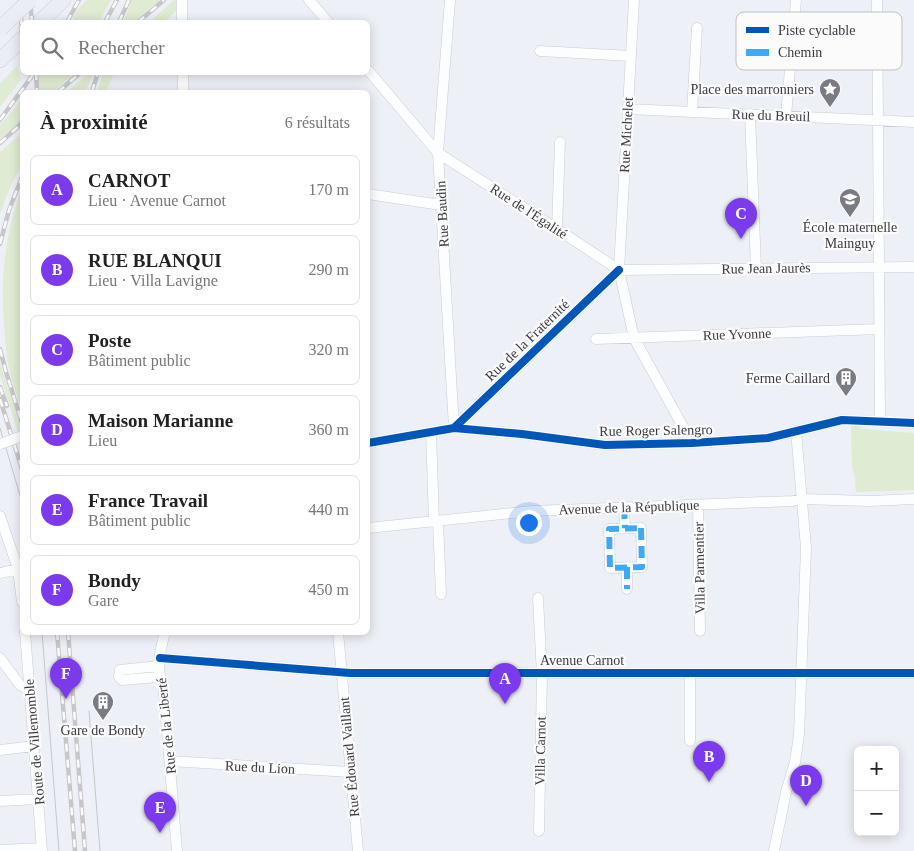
<!DOCTYPE html>
<html lang="fr">
<meta charset="utf-8">
<style>
:root{--surface:#fff;--page:#f2f2f2;--text:#222;--muted:#767676;--line:#e0e0e0;--accent:#7c3aed}
body{margin:0;font-family:"Times New Roman",serif;background:var(--page);color:var(--text)}
.controls{position:absolute;right:15px;bottom:15px;display:grid;overflow:hidden;border-radius:8px;box-shadow:0 2px 12px #0003}
.controls button{width:45px;height:45px;display:grid;place-items:center;padding:0;border:0;border-bottom:1px solid var(--line);background:var(--surface);color:var(--text);font:25px sans-serif}
.you{position:absolute;left:528px;top:522px;width:18px;height:18px;margin:-12px;border:4px solid #fff;border-radius:50%;background:#1a73e8;box-shadow:0 0 0 8px #1a73e833}
.badge{display:grid;place-items:center;width:32px;height:32px;border-radius:50%;background:var(--accent);color:#fff;font-size:16px;font-weight:700}
.pin{position:absolute;translate:-50% -41px;filter:drop-shadow(0 1px 2px #0008)}
.pin::after{content:'';position:absolute;top:26px;width:18px;height:15px;background:inherit;clip-path:polygon(0 0,100% 0,50% 100%)}
.list{margin:0;padding:0;list-style:none}
h2{display:flex;justify-content:space-between;align-items:center;height:65px;margin:0;padding:0 20px;font-size:21px}
h2 small{font-size:16px;font-weight:400;color:var(--muted)}
.list li{display:grid;grid-template-columns:32px 1fr auto;gap:15px;align-items:center;box-sizing:border-box;height:70px;margin:0 10px 10px;padding:0 10px;border:1px solid var(--line);border-radius:8px}
.list b{display:block;font-size:19px;white-space:nowrap}
.list p{margin:0;font-size:16px;white-space:nowrap;color:var(--muted)}
.list em{font-size:16px;font-style:normal;color:var(--muted)}
.icon{flex:none;width:28px;height:28px;fill:none;stroke:currentColor;stroke-width:2;stroke-linecap:round;stroke-linejoin:round}
.map{position:relative;flex:none;width:914px;height:851px;overflow:hidden}
.search{position:absolute;background:var(--surface);box-shadow:0 2px 12px #0003;left:20px;top:20px;width:350px;height:55px;display:flex;align-items:center;gap:12px;box-sizing:border-box;padding:0 18px;border-radius:8px;color:var(--muted);font-size:19px}
.panel{position:absolute;background:var(--surface);box-shadow:0 2px 12px #0003;left:20px;top:90px;width:350px;height:545px;border-radius:8px}
.map>svg:first-child{display:block}
</style>
<div class="map">
<svg width="914" height="851" viewBox="0 0 914 851">
<rect width="100%" height="100%" fill="#eef0f7"/>
<path fill="#e0ebd3" d="M 87,0 L 111,0 L 99,22 L 73,22 L 76,11 Z
M 132,0 L 160,0 L 134,22 L 123,22 Z
M 174,0 L 176,0 L 177,10 L 164,22 L 149,22 Z
M 17,66 L 21,80 L 0,107 L 0,83 Z
M 90,72 L 94,73 L 85,92 L 67,92 Z
M 41,73 L 41,72 L 75,73 L 53,92 L 39,92 L 37,78 Z
M 103,73 L 114,73 L 106,92 L 97,92 Z
M 22,99 L 22,121 L 0,139 L 0,125 Z
M 22,133 L 22,165 L 11,185 L 0,214 L 0,152 Z
M 22,189 L 22,411 C 17,395 10,377 7,359 C 6,352 6,344 5,336 C 0,286 3,236 22,189 Z
M 0,363 L 22,431 L 18,432 L 0,375 Z
M 856,425 L 863,429 L 914,433 L 914,490 L 856,492 L 855,478 L 852,466 L 851,426 Z"/>
<g fill="none" stroke-linecap="round" stroke-linejoin="round">
<g stroke="#cacbd3" stroke-width="11">
<path id="minor" d="M 182,0 L 182,22
M 309,0 L 328,22
M 450,0 L 438,153 L 454,428
M 634,0 L 619,270 L 634,338 L 692,443
M 877,0 L 878,120 L 880,420
M 540,51 L 631,56
M 368,70 L 438,153 L 557,229 L 619,270
M 183,72 L 183,92
M 628,109 L 914,122
M 692,112 L 697,28
M 750,114 L 756,269
M 786,116 L 796,0
M 368,194 L 434,204 L 441,204
M 557,229 L 560,142
M 619,270 L 914,267
M 596,339 L 879,329
M 454,428 L 619,270
M 431,432 L 434,522
M 368,443 L 454,428 L 522,434 L 605,445 L 692,443 L 768,438 L 842,420 L 914,423
M 698,505 L 700,631
M 624,507 L 625,528
M 0,516 L 18,569 L 22,602
M 438,521 L 441,594
M 368,528 L 532,511 L 793,501 L 801,499 L 870,501 L 914,499
M 641,528 L 642,567 L 610,568 L 609,529 Z
M 627,567 L 627,589
M 0,573 L 18,569
M 538,598 L 542,676 L 539,831
M 25,632 L 42,851
M 165,632 C 161,648 155,668 163,683 L 177,851
M 338,632 L 358,851
M 0,658 L 20,685 L 25,688 L 29,688
M 160,658 L 350,673 L 914,673
M 159,666 L 159,677 L 122,680 L 119,677 L 120,670 Z
M 690,673 L 690,741
M 0,750 L 34,746
M 170,761 L 350,772
M 0,801 L 38,799
M 0,850 L 42,848
M 774,851 L 786,792 L 795,762 L 799,735 L 806,548 L 796,431"/>
</g>
<g stroke="#cdced3" stroke-width="16">
<path id="highway" d="M 40,22 L 63,0
M 0,60 L 22,39"/>
</g>
<use href="#minor" stroke="#fcfdfe" stroke-width="10"/>
<use href="#highway" stroke="#ebedf5" stroke-width="15"/>
<path stroke="#c7c7ca" stroke-width="1" d="M 0,428 L 22,502
M 42,632 L 59,851
M 89,711 L 100,851"/>
<g stroke="#c7c7ca" stroke-width="4.5">
<path id="rail" d="M 20,0 L 22,35
M 30,0 L 32,22
M 67,22 L 79,0
M 105,22 L 117,0
M 119,22 L 129,0
M 138,22 L 164,0
M 36,72 L 37,92
M 58,92 L 81,72
M 92,92 L 98,72
M 0,120 L 35,72
M 0,143 L 22,123
M 0,244 L 9,210 L 22,177
M 0,349 L 6,372 L 22,423
M 0,387 L 7,406
M 0,399 L 22,469
M 57,632 L 75,851
M 68,632 L 85,851"/>
</g>
<use href="#rail" stroke="#fbfbfb" stroke-width="2.5" stroke-dasharray="8" stroke-linecap="butt"/>
<g stroke="#cacbd3" stroke-width="11" stroke-linecap="butt">
<path id="minor-bridge" d="M 0,444 L 22,436"/>
</g>
<g stroke="#cdced3" stroke-width="16" stroke-linecap="butt">
<path id="highway-bridge" d="M 0,29 L 30,0"/>
</g>
<use href="#minor-bridge" stroke="#fcfdfe" stroke-width="10"/>
<use href="#highway-bridge" stroke="#ebedf5" stroke-width="15"/>
<path stroke="#3fa9f5" stroke-width="6" stroke-dasharray="12 6" stroke-linecap="butt" d="M 624,507 L 625,528
M 641,528 L 642,567 L 610,568 L 609,529 Z
M 627,567 L 627,589"/>
<g stroke="#fbfbfb" stroke-width="11">
<path id="cycleway" d="M 454,428 L 619,270
M 368,443 L 454,428 L 522,434 L 605,445 L 692,443 L 768,438 L 842,420 L 914,423
M 160,658 L 350,673 L 914,673"/>
</g>
<use href="#cycleway" stroke="#0057b8" stroke-width="8"/>
</g>
<defs>
<g id="sight-pin" transform="scale(1.125)"><path d="M0 17L-7.5 6A9.5 9.5 0 1 1 7.5 6Z" fill="#797a83" stroke="#fbfbfb"/><path d="M0-6L1.8-2.2L6-1.7L2.9 1.2L3.7 5.4L0 3.3L-3.7 5.4L-2.9 1.2L-6-1.7L-1.8-2.2Z" fill="#fff"/></g>
<g id="school-pin" transform="scale(1.125)"><path d="M0 17L-7.5 6A9.5 9.5 0 1 1 7.5 6Z" fill="#797a83" stroke="#fbfbfb"/><path d="M0-5L7-2L0 1L-7-2ZM-4 1L0 2.5L4 1V4Q0 6-4 4Z" fill="#fff"/></g>
<g id="building-pin" transform="scale(1.125)"><path d="M0 17L-7.5 6A9.5 9.5 0 1 1 7.5 6Z" fill="#797a83" stroke="#fbfbfb"/><path d="M-4-6H4V6H1V3H-1V6H-4ZM-2.5-4.3h1.7v1.8h-1.7ZM.8-4.3h1.7v1.8H.8ZM-2.5-1h1.7V.8h-1.7ZM.8-1h1.7V.8H.8Z" fill="#fff"/></g>
</defs>
<g fill-rule="evenodd">
<use href="#sight-pin" x="830" y="89"/>
<use href="#school-pin" x="850" y="199"/>
<use href="#building-pin" x="846" y="378"/>
<use href="#building-pin" x="103" y="702"/>
</g>
<g text-anchor="middle" stroke-width="4.5" stroke-linejoin="round" paint-order="stroke">
<g font-size="14" fill="#3a3b44" stroke="#fbfbfb" text-anchor="end">
<text x="814" y="94">Place des marronniers</text>
<text x="850" y="232" text-anchor="middle">École maternelle<tspan x="850" dy="16">Mainguy</tspan></text>
<text x="830" y="383">Ferme Caillard</text>
<text x="103" y="735" text-anchor="middle">Gare de Bondy</text>
</g>
<g font-size="14" fill="#3a3b44" stroke="#fbfbfb">
<text transform="translate(771 115) rotate(2)" y="5">Rue du Breuil</text>
<text transform="translate(626 135) rotate(-87)" y="5">Rue Michelet</text>
<text transform="translate(529 211) rotate(33)" y="5">Rue de l'Égalité</text>
<text transform="translate(442 214) rotate(-93)" y="5">Rue Baudin</text>
<text transform="translate(766 268) rotate(-1)" y="5">Rue Jean Jaurès</text>
<text transform="translate(737 334) rotate(-2)" y="5">Rue Yvonne</text>
<text transform="translate(527 340) rotate(-44)" y="5">Rue de la Fraternité</text>
<text transform="translate(656 430) rotate(-1)" y="5">Rue Roger Salengro</text>
<text transform="translate(629 507) rotate(-2)" y="5">Avenue de la République</text>
<text transform="translate(699 568) rotate(-91)" y="5">Villa Parmentier</text>
<text x="582" y="665">Avenue Carnot</text>
<text transform="translate(166 726) rotate(-96)" y="5">Rue de la Liberté</text>
<text transform="translate(34 742) rotate(-95)" y="5">Route de Villemomble</text>
<text transform="translate(540 751) rotate(-89)" y="5">Villa Carnot</text>
<text transform="translate(349 757) rotate(-95)" y="5">Rue Édouard Vaillant</text>
<text transform="translate(260 767) rotate(3)" y="5">Rue du Lion</text>
</g>
</g>
<rect x="736" y="12" width="166" height="58" rx="8" fill="#fbfbfb" stroke="#c1c1c4" stroke-width="1"/>
<rect x="746" y="27" width="23" height="6" fill="#0057b8"/>
<rect x="746" y="49" width="23" height="7" fill="#3fa9f5"/>
<g font-size="14" fill="#3a3b44">
<text x="778" y="35">Piste cyclable</text>
<text x="778" y="57">Chemin</text>
</g>
</svg>
<div class="controls">
<button>+</button>
<button>−</button>
</div>
<div class="you"></div>
<div class="pin badge" style="left:505px;top:704px">A</div>
<div class="pin badge" style="left:709px;top:782px">B</div>
<div class="pin badge" style="left:741px;top:239px">C</div>
<div class="pin badge" style="left:806px;top:806px">D</div>
<div class="pin badge" style="left:160px;top:833px">E</div>
<div class="pin badge" style="left:66px;top:699px">F</div>
<div class="search"><svg class="icon" aria-label="search" viewBox="0 0 24 24"><circle cx="10" cy="10" r="6"/><path d="M15 15l6 6"/></svg>Rechercher</div>
<section class="panel">
<h2>À proximité<small>6 résultats</small></h2>
<ul class="list">
<li><span class="badge">A</span><div><b>CARNOT</b><p>Lieu · Avenue Carnot</p></div><em>170 m</em></li>
<li><span class="badge">B</span><div><b>RUE BLANQUI</b><p>Lieu · Villa Lavigne</p></div><em>290 m</em></li>
<li><span class="badge">C</span><div><b>Poste</b><p>Bâtiment public</p></div><em>320 m</em></li>
<li><span class="badge">D</span><div><b>Maison Marianne</b><p>Lieu</p></div><em>360 m</em></li>
<li><span class="badge">E</span><div><b>France Travail</b><p>Bâtiment public</p></div><em>440 m</em></li>
<li><span class="badge">F</span><div><b>Bondy</b><p>Gare</p></div><em>450 m</em></li>
</ul>
</section>
</div>
